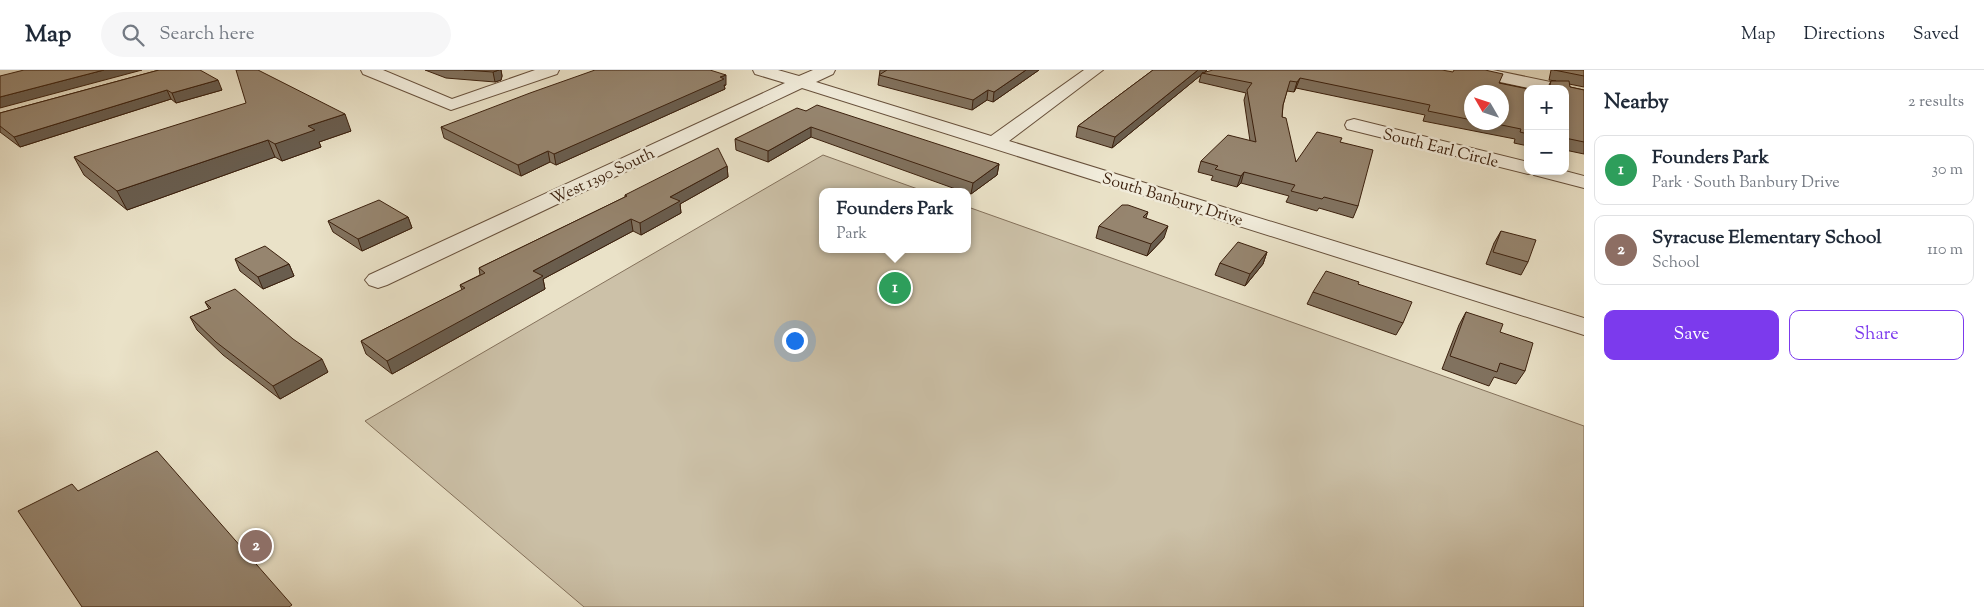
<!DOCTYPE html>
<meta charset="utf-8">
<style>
:root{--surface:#fff;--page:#f6f6f7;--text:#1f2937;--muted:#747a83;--line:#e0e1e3;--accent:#7c3aed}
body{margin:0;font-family:"Sorts Mill Goudy",serif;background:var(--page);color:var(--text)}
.controls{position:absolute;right:15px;top:15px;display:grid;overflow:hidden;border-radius:10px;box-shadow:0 2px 8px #0003}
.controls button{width:45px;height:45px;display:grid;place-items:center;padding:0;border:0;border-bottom:1px solid var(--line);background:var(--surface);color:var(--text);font:25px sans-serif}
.compass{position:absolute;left:1464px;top:15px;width:45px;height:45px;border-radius:50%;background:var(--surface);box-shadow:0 2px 8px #0003;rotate:309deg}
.you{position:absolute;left:794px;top:270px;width:18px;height:18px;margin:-12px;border:4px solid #fff;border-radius:50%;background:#1a73e8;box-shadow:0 0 0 8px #1a73e833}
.badge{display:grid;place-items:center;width:32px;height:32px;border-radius:50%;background:var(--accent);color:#fff;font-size:16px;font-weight:700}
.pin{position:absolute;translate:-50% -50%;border:2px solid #fff;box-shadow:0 1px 5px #0006}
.popup{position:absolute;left:819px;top:118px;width:152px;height:65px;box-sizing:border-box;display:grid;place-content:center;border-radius:10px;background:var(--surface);filter:drop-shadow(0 1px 4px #0005);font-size:16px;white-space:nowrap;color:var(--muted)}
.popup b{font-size:19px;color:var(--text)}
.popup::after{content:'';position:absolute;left:50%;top:100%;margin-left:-10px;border:10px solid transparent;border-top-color:var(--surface)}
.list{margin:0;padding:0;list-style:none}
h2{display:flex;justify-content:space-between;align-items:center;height:65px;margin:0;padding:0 20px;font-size:21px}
h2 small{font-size:16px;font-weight:400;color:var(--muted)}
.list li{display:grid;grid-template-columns:32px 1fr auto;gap:15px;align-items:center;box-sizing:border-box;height:70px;margin:0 10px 10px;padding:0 10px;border:1px solid var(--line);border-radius:10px}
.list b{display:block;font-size:19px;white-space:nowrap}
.list p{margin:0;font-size:16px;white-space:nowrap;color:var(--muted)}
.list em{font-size:16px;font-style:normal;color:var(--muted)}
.actions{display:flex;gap:10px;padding:15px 20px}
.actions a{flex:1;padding:11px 0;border:1px solid var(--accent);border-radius:10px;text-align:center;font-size:18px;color:var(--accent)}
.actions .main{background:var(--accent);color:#fff}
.icon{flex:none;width:28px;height:28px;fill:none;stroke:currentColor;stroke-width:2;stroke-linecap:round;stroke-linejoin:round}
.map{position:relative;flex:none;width:1584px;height:537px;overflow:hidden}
header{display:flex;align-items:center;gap:30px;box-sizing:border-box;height:70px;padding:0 25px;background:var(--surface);border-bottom:1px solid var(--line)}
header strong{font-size:24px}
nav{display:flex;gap:28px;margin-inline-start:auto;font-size:18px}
.search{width:350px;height:45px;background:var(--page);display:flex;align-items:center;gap:12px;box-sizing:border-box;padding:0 18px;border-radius:28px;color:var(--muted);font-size:19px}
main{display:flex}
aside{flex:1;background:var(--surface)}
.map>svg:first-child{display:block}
</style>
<header>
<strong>Map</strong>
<div class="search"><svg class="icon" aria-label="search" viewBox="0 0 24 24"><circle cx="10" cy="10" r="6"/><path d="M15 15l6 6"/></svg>Search here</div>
<nav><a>Map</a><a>Directions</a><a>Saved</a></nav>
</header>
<main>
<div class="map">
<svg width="1584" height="537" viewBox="0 0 1584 537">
<rect width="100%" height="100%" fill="#eae2c8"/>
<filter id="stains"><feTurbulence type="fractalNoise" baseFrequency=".004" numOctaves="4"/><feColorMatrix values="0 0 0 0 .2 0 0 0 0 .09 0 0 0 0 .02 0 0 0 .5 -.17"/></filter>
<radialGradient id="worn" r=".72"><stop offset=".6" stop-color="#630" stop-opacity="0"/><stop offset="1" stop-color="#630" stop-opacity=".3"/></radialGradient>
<path fill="#ccc1a8" stroke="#84715b" d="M 823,85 L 926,122 L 822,122 L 822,179 L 968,179 L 968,137 L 1584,356 L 1584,537 L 584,537 L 365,351 Z"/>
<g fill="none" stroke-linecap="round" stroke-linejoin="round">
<g stroke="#68513c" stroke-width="2">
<path id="street" d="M 361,0 L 383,0 L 452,29 L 535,0 L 559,0 L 557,4 L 451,40 L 363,4 Z
M 753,0 L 778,0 L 799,6 L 813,0 L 835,0 L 833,4 L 816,12 L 991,66 L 1084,0 L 1103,0 L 1009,71 L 1584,248 L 1584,265 L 802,18 L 387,215 L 378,218 L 369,215 L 365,210 L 369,205 L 785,13 L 755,4 Z
M 1461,0 L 1493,0 L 1565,15 L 1568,19 L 1565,23 L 1565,19 L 1533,19 L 1463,4 Z
M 1354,49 L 1528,92 L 1528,101 L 1565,101 L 1584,106 L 1584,118 L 1534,105 L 1532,103 L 1528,104 L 1347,59 L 1345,55 L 1347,51 Z"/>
</g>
<use href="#street" fill="#f1ecdb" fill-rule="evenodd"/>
</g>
<path fill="#81725f" stroke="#3c210e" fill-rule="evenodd" d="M 159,0 L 222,20 L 176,33 L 171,29 L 20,77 L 0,62 L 0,43 Z
M 425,0 L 501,0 L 502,6 L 501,10 L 495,12 L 446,8 Z
M 880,0 L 1039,0 L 993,32 L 987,30 L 972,40 L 878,15 Z
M 1153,0 L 1499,13 L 1528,19 L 1528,76 L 1514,73 L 1515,69 L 1423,51 L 1425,45 L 1296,18 L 1294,22 L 1287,21 L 1283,35 L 1282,47 L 1296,92 L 1340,72 L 1358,136 L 1353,148 L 1319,138 L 1317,141 L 1286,132 L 1289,126 L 1241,113 L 1237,117 L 1211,110 L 1213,106 L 1198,102 L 1201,91 L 1250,71 L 1244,30 L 1246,23 L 1199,12 L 1201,5 L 1112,78 L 1076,67 L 1078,56 ZM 1472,22 L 1502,52 L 1472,52 Z
M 1551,0 L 1584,0 L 1584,17 L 1569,14 L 1570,17 L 1584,20 L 1584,84 L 1565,80 L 1565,19 L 1547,19 L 1551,11 L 1556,11 L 1549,10 Z
M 724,15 L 725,19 L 556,95 L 550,92 L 521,106 L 444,68 L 441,57 L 726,15 Z
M 806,41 L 999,94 L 997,105 L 971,124 L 968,123 L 968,122 L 964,122 L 811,67 L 768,92 L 736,80 L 735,69 Z
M 351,61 L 319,72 L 321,77 L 282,91 L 275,87 L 127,140 L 84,105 L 74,87 Z
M 727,96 L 728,107 L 680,134 L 681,143 L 641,165 L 633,161 L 543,209 L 545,219 L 392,304 L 366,284 L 361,271 L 462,220 L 460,215 L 480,205 L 479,198 L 625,127 L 625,125 Z
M 1148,142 L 1146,148 L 1164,168 L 1147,186 L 1096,168 L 1099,156 Z
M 408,147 L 412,158 L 362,181 L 333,162 L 328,151 Z
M 1501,161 L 1528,192 L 1521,205 L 1486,194 L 1494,173 Z
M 1267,182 L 1263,194 L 1245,216 L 1215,205 L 1220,193 Z
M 235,189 L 289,194 L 294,206 L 263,219 L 240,201 Z
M 1358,214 L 1403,253 L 1396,265 L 1307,234 L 1313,222 Z
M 205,232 L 328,302 L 280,329 L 223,285 L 197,260 L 190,247 L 209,239 Z
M 1466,242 L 1500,262 L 1525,301 L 1516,314 L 1494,307 L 1489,316 L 1442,299 L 1459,255 Z"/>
<path fill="#695d4e" stroke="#3c210e" d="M 104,0 L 142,0 L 0,38 L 0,27 Z
M 499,0 L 501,0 L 502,6 L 501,10 L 495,12 L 493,2 Z
M 1026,0 L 1039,0 L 993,32 L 994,22 Z
M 1198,0 L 1207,0 L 1204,3 L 1202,3 L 1201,5 L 1112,78 L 1115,67 Z
M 726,5 L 726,15 L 724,15 L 725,19 L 556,95 L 554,84 Z
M 1300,8 L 1296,18 L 1294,22 L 1297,12 Z
M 218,10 L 222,20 L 176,33 L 172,23 Z
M 167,20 L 171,29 L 20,77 L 14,67 Z
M 988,20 L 987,30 L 972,40 L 973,30 Z
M 345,44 L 351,61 L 319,72 L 321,77 L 282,91 L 275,74 L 308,56 Z
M 811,57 L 811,67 L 768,92 L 768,81 Z
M 268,70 L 275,87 L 127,140 L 117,121 Z
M 548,81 L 550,92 L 521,106 L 518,95 Z
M 999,94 L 997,105 L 971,124 L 973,113 Z
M 727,96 L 728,107 L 680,134 L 681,143 L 641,165 L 640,153 L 670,127 Z
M 1244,102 L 1241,113 L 1237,117 L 1241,106 Z
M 408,147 L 412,158 L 362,181 L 358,169 Z
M 631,149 L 633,161 L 543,209 L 545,219 L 392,304 L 387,291 L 533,201 Z
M 1168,156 L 1164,168 L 1147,186 L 1151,174 Z
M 1267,182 L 1263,194 L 1245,216 L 1250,204 Z
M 289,194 L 294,206 L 263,219 L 258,207 Z
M 322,289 L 328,302 L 280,329 L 273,316 Z"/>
<path fill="#96856f" stroke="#3c210e" d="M 24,0 L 104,0 L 0,27 L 0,6 Z
M 159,0 L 200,0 L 218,10 L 172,23 L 167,20 L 14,67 L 0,56 L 0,43 Z
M 236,0 L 258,0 L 345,44 L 308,56 L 315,60 L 275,74 L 268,70 L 117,121 L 74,87 L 246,33 Z
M 464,0 L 499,0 L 493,2 Z
M 595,0 L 710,0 L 726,5 L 720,7 L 724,9 L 554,84 L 548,81 L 518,95 L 441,57 L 530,23 Z
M 887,0 L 1026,0 L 994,22 L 988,20 L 973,30 L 879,5 Z
M 1153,0 L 1198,0 L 1115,67 L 1078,56 Z
M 1213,0 L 1442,0 L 1453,2 L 1454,0 L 1485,0 L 1503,4 L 1499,13 L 1528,19 L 1528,64 L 1520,62 L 1521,59 L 1487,52 L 1502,52 L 1502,22 L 1472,22 L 1472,50 L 1428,41 L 1430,35 L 1300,8 L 1297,12 L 1290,11 L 1283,35 L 1282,47 L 1286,48 L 1296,92 L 1317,62 L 1342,68 L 1340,72 L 1373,80 L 1358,136 L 1324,127 L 1322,129 L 1291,121 L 1295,115 L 1244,102 L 1241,106 L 1215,99 L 1218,96 L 1201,91 L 1228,65 L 1256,72 L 1247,20 L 1252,13 L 1202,3 Z
M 1554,0 L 1584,0 L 1584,6 Z
M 1551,11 L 1569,11 L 1570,17 L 1584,20 L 1584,72 L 1565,68 L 1565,19 L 1549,19 Z
M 817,35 L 999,94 L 973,113 L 811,57 L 768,81 L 735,69 L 797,38 L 806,41 Z
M 718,78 L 727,96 L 670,127 L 680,131 L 640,153 L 631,149 L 533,201 L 543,206 L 387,291 L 361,271 L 465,218 L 460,215 L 485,203 L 479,198 L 627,126 L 625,125 Z
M 379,130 L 408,147 L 358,169 L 328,151 Z
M 1122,135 L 1128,135 L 1148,142 L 1143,147 L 1168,156 L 1151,174 L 1099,156 Z
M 1501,161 L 1536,170 L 1528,192 L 1493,182 Z
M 1238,172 L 1267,182 L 1250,204 L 1220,193 Z
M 265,176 L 289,194 L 258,207 L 235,189 Z
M 1326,201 L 1359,212 L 1358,214 L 1412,232 L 1403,253 L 1313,222 Z
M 235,219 L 293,269 L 322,289 L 273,316 L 216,272 L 190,247 L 211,238 L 205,232 Z
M 1466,242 L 1503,254 L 1500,262 L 1533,273 L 1525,301 L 1500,293 L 1497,302 L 1450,286 Z
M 157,381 L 292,535 L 289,537 L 82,537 L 18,441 L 72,414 L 78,421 Z"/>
<g text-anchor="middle" stroke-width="5" stroke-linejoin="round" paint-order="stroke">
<g font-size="16" fill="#3c210e" stroke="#f1ecdb">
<text transform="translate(1441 77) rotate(14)" y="6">South Earl Circle</text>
<text transform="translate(602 105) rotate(-25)" y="6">West 1390 South</text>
<text transform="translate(1173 128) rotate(17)" y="6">South Banbury Drive</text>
</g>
</g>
<rect width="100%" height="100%" filter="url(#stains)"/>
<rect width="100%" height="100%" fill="url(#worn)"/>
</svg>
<div class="controls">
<button>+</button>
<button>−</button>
</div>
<svg class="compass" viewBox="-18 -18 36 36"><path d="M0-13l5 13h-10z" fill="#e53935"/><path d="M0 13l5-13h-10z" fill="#747a83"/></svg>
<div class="you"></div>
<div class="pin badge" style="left:895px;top:218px;background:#2e9e5b">1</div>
<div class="popup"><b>Founders Park</b>Park</div>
<div class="pin badge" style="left:256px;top:476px;background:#8d6e63">2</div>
</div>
<aside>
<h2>Nearby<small>2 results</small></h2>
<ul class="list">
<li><span class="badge" style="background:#2e9e5b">1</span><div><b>Founders Park</b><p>Park · South Banbury Drive</p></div><em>30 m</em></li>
<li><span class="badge" style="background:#8d6e63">2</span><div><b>Syracuse Elementary School</b><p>School</p></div><em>110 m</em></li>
</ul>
<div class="actions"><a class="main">Save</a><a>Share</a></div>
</aside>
</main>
